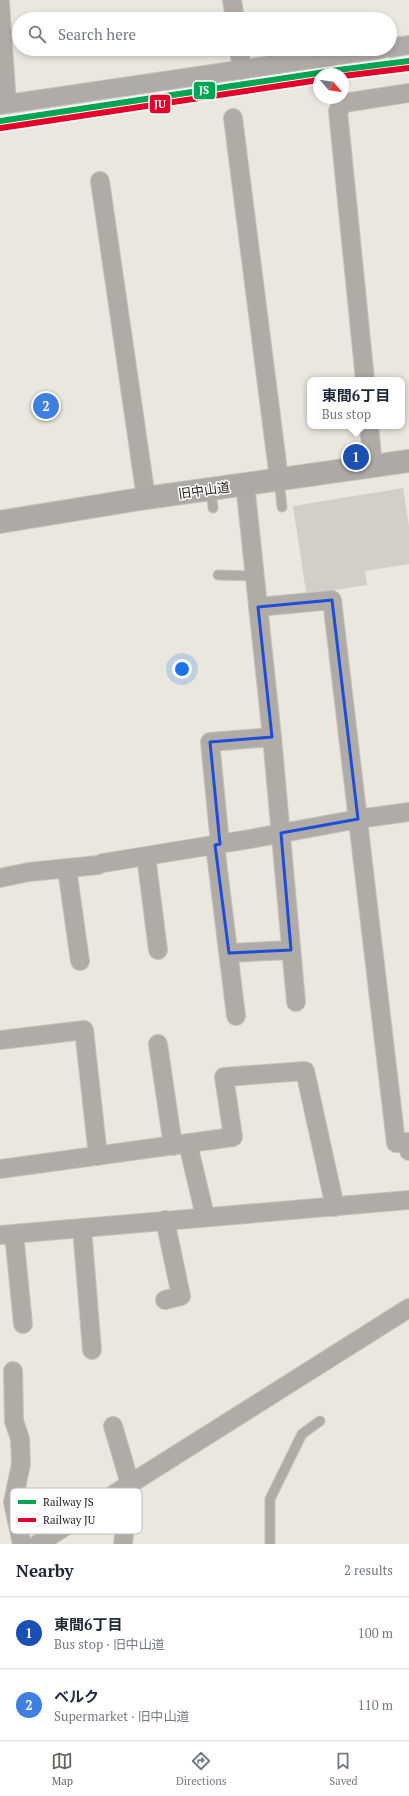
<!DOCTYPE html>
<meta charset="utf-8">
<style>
:root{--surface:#fff;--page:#f2f2f3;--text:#1f2937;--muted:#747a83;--line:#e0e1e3;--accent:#67645e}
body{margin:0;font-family:"PT Serif","Noto Sans JP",serif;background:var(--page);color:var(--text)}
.compass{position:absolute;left:313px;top:68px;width:36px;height:36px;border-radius:50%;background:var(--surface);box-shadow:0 2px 6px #0003;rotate:119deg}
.you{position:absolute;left:182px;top:669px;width:14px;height:14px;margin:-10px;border:3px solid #fff;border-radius:50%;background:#1a73e8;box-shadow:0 0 0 6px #1a73e833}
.badge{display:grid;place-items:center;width:26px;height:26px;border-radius:50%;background:var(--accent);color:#fff;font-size:13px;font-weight:700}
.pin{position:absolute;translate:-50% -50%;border:2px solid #fff;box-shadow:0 1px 4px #0006}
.popup{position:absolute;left:307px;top:377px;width:98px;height:52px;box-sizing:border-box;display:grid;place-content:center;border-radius:8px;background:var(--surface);filter:drop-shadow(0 1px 3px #0005);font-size:13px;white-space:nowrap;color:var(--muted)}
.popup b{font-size:15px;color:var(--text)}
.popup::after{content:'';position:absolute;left:50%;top:100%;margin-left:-8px;border:8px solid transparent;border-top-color:var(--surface)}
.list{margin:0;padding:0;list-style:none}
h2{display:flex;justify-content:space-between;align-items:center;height:52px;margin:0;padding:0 16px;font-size:17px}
h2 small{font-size:13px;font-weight:400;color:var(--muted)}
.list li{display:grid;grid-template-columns:26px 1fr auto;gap:12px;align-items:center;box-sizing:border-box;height:72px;padding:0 16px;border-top:1px solid var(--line)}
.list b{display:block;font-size:15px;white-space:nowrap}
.list p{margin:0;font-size:13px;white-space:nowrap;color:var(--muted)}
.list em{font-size:13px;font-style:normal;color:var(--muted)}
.icon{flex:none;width:22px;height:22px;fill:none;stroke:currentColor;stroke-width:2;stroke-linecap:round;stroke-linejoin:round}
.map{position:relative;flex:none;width:409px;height:1544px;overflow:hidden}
.search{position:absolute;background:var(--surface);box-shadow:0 2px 6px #0003;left:12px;right:12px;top:12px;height:44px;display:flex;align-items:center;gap:10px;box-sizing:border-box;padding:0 14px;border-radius:22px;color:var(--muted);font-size:15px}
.sheet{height:196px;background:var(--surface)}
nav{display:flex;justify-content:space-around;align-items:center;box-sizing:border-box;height:56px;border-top:1px solid var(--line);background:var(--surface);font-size:11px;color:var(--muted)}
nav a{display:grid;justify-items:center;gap:2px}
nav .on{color:var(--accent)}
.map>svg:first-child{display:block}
</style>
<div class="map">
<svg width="409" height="1544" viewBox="0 0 409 1544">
<rect width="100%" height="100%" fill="#eae7df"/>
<path fill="#d2cfc9" d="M 403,488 L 409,526 L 409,564 L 365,571 L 367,585 L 335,590 L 306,592 L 293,506 Z"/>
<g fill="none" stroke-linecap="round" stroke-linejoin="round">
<g stroke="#c5c2bc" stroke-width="11">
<path id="service" d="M 279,479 L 282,507
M 211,489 L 213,508
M 218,575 L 255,576
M 270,1544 L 270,1499 L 302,1434 L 320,1421"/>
</g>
<g stroke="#c5c2bc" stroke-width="20">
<path id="minor" d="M 232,0 L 235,19
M 0,3 L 7,104
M 390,48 L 409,45
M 239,49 L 242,70
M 0,105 L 381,49
M 233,118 L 279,479
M 100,181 L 146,498
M 365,380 L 338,111 L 344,103 L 409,93
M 369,426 L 373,466
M 245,484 L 272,737 L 296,1002
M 258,607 L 332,600 L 396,1143 L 408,1142 L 409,1151
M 220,844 L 210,742 L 272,737
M 215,845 L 236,1016
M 146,856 L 158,950
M 67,869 L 80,961
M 0,878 L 29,872 L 98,865 L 103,863 L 250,839 L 358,819 L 409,812
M 229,953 L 291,950
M 0,1040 L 84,1030 L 98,1156
M 158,1044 L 173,1146
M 188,1144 L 205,1216
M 0,1169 L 233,1137 L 224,1077 L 305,1071 L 335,1207
M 165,1220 L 181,1296 L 165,1300
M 82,1228 L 92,1350
M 14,1234 L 23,1324
M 0,1235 L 409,1200
M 13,1371 L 14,1421 L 20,1439 L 21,1464 L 13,1502 L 22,1544
M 113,1426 L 130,1484 L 123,1544
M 38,1544 L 130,1484 L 409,1308"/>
</g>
<g stroke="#c5c2bc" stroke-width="24">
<path id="secondary" d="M 0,522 L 146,498 L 409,461"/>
</g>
<use href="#service" stroke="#b1aba8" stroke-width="9"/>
<use href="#minor" stroke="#b1aba8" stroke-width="18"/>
<use href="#secondary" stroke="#afa9a6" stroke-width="22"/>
<g stroke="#fff" stroke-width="9">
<path id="rail-1" d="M 0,121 L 338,70 L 409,61"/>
</g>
<g stroke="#fff" stroke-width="9">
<path id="rail-2" d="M 343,76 L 409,68
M 1,128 L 319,80"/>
</g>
<use href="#rail-1" stroke="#00a651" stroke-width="6"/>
<use href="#rail-2" stroke="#e4002b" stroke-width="6"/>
</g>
<path fill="none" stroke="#1d4ed8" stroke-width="3" stroke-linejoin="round" d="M 332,600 L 358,819 L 281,833 L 291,950 L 229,953 L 215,845 L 220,844 L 210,742 L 272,737 L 258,607 Z"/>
<g text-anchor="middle" stroke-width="3" stroke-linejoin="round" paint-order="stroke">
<g font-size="13" fill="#201e18" stroke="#fff">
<text transform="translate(204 490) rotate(-8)" y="5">旧中山道</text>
</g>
</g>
<rect x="10" y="1488" width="132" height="46" rx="6" fill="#fff" stroke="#bcbcba" stroke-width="1"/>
<rect x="18" y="1500" width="18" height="4" fill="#00a651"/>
<rect x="18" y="1518" width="18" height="4" fill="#e4002b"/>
<g font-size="11" fill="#201e18">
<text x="43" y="1506">Railway JS</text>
<text x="43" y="1524">Railway JU</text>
</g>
<g stroke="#fff" stroke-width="1.5">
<rect x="193" y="81" width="23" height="19" rx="4" fill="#00a651"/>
<rect x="149" y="94" width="22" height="20" rx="4" fill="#e4002b"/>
</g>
<g font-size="11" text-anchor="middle" font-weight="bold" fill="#fff">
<text x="204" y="94">JS</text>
<text x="160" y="108">JU</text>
</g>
</svg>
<svg class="compass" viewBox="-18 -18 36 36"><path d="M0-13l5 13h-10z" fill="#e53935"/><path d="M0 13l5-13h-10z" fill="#747a83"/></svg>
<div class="you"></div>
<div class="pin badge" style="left:356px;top:457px;background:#1a4fb4">1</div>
<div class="popup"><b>東間6丁目</b>Bus stop</div>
<div class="pin badge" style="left:46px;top:406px;background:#3f7fe0">2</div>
<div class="search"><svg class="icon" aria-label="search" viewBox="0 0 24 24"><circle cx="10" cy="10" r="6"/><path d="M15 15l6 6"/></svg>Search here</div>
</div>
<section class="sheet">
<h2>Nearby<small>2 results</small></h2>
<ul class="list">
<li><span class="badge" style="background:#1a4fb4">1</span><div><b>東間6丁目</b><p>Bus stop · 旧中山道</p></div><em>100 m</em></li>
<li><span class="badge" style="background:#3f7fe0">2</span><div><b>ベルク</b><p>Supermarket · 旧中山道</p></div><em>110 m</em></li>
</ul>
</section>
<nav>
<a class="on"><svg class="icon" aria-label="map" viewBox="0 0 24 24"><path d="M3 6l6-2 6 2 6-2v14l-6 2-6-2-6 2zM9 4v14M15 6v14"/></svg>Map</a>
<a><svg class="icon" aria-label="directions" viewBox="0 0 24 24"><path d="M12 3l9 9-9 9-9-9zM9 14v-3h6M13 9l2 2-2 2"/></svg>Directions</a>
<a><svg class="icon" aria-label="saved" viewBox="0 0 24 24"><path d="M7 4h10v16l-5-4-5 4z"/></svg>Saved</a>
</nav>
